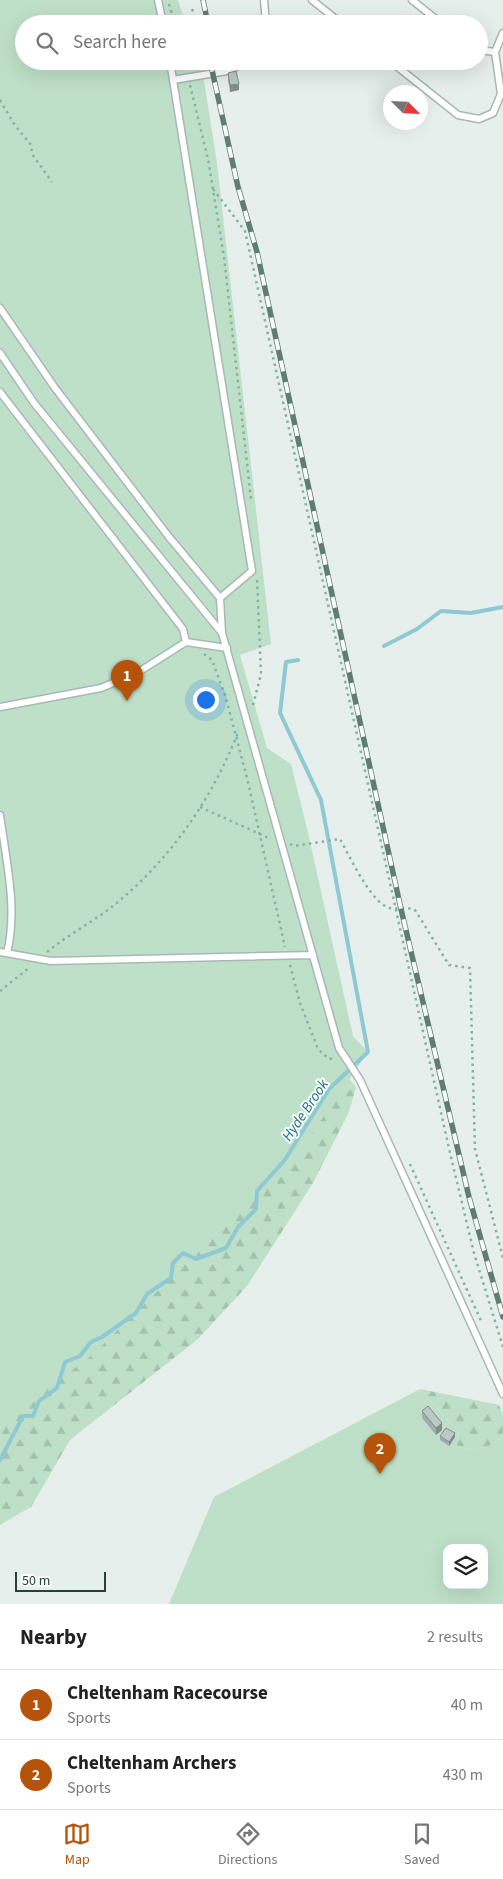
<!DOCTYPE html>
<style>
:root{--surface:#fff;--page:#f6f6f6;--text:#222;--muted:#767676;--line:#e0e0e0;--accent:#b45309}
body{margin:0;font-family:"Source Sans 3",sans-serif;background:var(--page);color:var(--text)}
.controls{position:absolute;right:15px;bottom:15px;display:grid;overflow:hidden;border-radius:10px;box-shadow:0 5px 20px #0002}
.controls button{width:45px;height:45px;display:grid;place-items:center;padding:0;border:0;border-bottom:1px solid var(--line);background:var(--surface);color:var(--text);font:25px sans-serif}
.compass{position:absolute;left:383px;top:85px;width:45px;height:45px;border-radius:50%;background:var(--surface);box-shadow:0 5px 20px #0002;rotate:114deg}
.scale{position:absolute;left:15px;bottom:12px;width:91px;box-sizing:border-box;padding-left:5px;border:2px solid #24423a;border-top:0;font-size:14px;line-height:18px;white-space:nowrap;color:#24423a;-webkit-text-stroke:4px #f7fbf9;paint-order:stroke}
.you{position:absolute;left:205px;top:699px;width:18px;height:18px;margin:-12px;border:4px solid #fff;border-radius:50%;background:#1a73e8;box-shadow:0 0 0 8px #1a73e833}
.badge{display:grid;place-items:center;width:32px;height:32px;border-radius:50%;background:var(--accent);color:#fff;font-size:16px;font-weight:700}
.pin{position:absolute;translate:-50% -41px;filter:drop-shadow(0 1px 2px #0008)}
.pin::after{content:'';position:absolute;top:26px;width:18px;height:15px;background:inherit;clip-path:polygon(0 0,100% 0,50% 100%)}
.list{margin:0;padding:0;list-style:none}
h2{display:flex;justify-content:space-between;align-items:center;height:65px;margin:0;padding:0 20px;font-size:21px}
h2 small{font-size:16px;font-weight:400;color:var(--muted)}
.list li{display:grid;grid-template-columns:32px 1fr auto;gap:15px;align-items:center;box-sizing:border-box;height:70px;padding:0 20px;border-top:1px solid var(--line)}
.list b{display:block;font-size:19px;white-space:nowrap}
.list p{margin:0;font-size:16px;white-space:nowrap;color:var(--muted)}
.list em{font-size:16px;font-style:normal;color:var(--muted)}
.icon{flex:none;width:28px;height:28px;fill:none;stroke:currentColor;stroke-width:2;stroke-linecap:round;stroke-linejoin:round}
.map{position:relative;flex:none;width:503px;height:1604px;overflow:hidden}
.search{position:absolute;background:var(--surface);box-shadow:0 5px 20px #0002;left:15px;right:15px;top:15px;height:55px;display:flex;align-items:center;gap:12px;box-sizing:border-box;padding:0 18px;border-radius:28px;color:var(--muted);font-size:19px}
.sheet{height:205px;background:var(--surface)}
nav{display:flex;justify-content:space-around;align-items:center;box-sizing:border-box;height:70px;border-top:1px solid var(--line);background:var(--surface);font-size:14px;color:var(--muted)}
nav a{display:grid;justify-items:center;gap:2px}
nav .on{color:var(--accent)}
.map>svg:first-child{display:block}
</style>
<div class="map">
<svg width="503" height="1604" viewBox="0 0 503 1604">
<defs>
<pattern id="forest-firs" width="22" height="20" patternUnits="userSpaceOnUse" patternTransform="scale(1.25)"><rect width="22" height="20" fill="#bfe0c8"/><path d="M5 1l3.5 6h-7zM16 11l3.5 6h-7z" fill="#a4c1ad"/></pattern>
</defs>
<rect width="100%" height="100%" fill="#e6efeb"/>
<path fill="url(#forest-firs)" d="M 336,1063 L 356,1087 L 349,1112 L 313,1183 L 247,1286 L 198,1339 L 70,1440 L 31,1507 L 0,1525 L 0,1412 Z
M 420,1389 L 499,1405 L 503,1415 L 503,1436 C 487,1449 475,1455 456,1445 L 459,1433 Z"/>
<path fill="#bfe0c8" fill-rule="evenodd" d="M 0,0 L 178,0 L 186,24 L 24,24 L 24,61 L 198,61 L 204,81 L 217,163 L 271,644 L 240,655 L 267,748 L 291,764 L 307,828 L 353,1036 L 368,1052 L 297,1155 L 91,1356 L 0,1424 Z
M 420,1389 L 459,1433 L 456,1445 C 475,1455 487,1449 503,1436 L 503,1604 L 169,1604 L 214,1497 ZM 447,1548 L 484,1548 L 484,1585 L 447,1585 Z"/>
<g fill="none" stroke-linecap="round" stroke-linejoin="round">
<path stroke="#8ec9d4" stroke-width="4" d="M 384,646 L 417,629 L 441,611 L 471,613 L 503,607
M 0,1460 L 23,1416 L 33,1416 L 39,1401 L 57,1388 L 65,1362 L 80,1356 L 91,1342 L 102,1337 L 136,1313 L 147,1294 L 171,1278 L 173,1263 L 183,1253 L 196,1259 L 226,1248 L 238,1227 L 256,1209 L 257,1191 L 284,1161 L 329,1089 L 368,1052 L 321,800 L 280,713 L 286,662 L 298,660"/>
<g stroke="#a8b8b2" stroke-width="9">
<path id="lane" d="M 158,0 L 163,24
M 264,0 L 266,24
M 312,0 L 342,24
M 412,0 L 442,24
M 479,50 L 495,52
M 170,61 L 252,571 L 220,598 L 222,633
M 390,61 L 458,115 L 479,119 L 493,113 L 501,94 L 495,52 L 503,33
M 173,80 L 227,71 L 249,61
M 0,308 L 55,388 L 169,537 L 220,598
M 0,353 L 34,403 L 222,633 L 339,1048 L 360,1080 L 503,1394
M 0,392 L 183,629 L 186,642
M 0,707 L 101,688 L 137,673 L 186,642 L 227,648
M 0,815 C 6,860 18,909 7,953
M 0,952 L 51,961 L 313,955"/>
</g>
<path stroke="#86b3a5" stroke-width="2.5" stroke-dasharray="2.5 4" stroke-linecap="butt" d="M 169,4 L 175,24
M 215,22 L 215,24
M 189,24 L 193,8
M 184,61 L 186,70
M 190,85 L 208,159 L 224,257 L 251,499
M 0,100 L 14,124 L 31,145 L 32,154 L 52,182
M 213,189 L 245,231 L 450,1153 L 474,1253 L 503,1347
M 204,654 L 212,660 L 226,698 L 248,782 L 285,947
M 253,705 L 261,674 L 257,579
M 200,807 L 271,839
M 290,844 L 294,846 L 340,839 C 350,857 368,896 385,906 C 395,912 405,905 415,910 L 449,965 L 470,968 L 475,1149 L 503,1258
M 47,952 C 70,933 97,920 119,901 C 173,856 214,795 239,730
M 290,965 L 300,1003 L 318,1049 L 329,1059 L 335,1058
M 0,991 L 30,967
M 410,1164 L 482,1323"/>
<use href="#lane" stroke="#fff" stroke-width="6"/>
<g stroke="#5f7d75" stroke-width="5.5">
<path id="rail" d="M 203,0 L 208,24
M 210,61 L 238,187 L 257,252 L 401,909 L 469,1197 L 503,1317"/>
</g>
<use href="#rail" stroke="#f7fbf9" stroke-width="4" stroke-dasharray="11" stroke-linecap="butt"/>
</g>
<path fill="#a1aea9" d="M 228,73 L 239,90 L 230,92 L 228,80 Z
M 422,1411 L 442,1430 L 436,1435 L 422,1418 Z
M 440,1436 L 455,1437 L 449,1446 L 440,1440 Z"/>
<path fill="#838d89" d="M 239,84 L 239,90 L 230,92 L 230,85 Z
M 442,1423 L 442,1430 L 436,1435 L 436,1428 Z
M 455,1433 L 455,1437 L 449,1446 L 449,1442 Z"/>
<path fill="#bbcac4" stroke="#838d89" d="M 236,71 L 239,84 L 230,85 L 228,73 Z
M 428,1406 L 442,1423 L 436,1428 L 422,1411 Z
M 446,1428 L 455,1433 L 449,1442 L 440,1436 Z"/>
<g text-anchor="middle" stroke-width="4" stroke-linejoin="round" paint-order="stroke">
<g font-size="15" font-style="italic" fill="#1c6f80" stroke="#f7fbf9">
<text transform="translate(305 1110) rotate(-56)" y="5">Hyde Brook</text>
</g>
</g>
</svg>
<div class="controls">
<button><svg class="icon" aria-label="layers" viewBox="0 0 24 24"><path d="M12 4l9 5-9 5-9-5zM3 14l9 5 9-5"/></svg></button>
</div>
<svg class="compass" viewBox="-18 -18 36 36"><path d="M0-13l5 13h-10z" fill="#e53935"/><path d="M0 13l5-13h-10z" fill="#767676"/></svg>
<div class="scale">50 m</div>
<div class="you"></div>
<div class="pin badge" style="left:127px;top:701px">1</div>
<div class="pin badge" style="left:380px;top:1474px">2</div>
<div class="search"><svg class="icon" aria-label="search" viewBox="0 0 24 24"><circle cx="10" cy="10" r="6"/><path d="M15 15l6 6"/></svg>Search here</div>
</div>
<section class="sheet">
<h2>Nearby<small>2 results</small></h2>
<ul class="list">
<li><span class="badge">1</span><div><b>Cheltenham Racecourse</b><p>Sports</p></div><em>40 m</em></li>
<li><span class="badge">2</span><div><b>Cheltenham Archers</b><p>Sports</p></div><em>430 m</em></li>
</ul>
</section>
<nav>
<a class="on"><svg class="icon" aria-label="map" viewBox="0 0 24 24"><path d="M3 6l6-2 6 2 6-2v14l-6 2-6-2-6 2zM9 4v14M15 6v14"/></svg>Map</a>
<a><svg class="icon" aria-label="directions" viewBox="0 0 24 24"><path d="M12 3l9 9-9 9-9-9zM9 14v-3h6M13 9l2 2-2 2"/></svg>Directions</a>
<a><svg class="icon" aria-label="saved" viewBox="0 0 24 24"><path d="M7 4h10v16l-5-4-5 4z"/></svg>Saved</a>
</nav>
